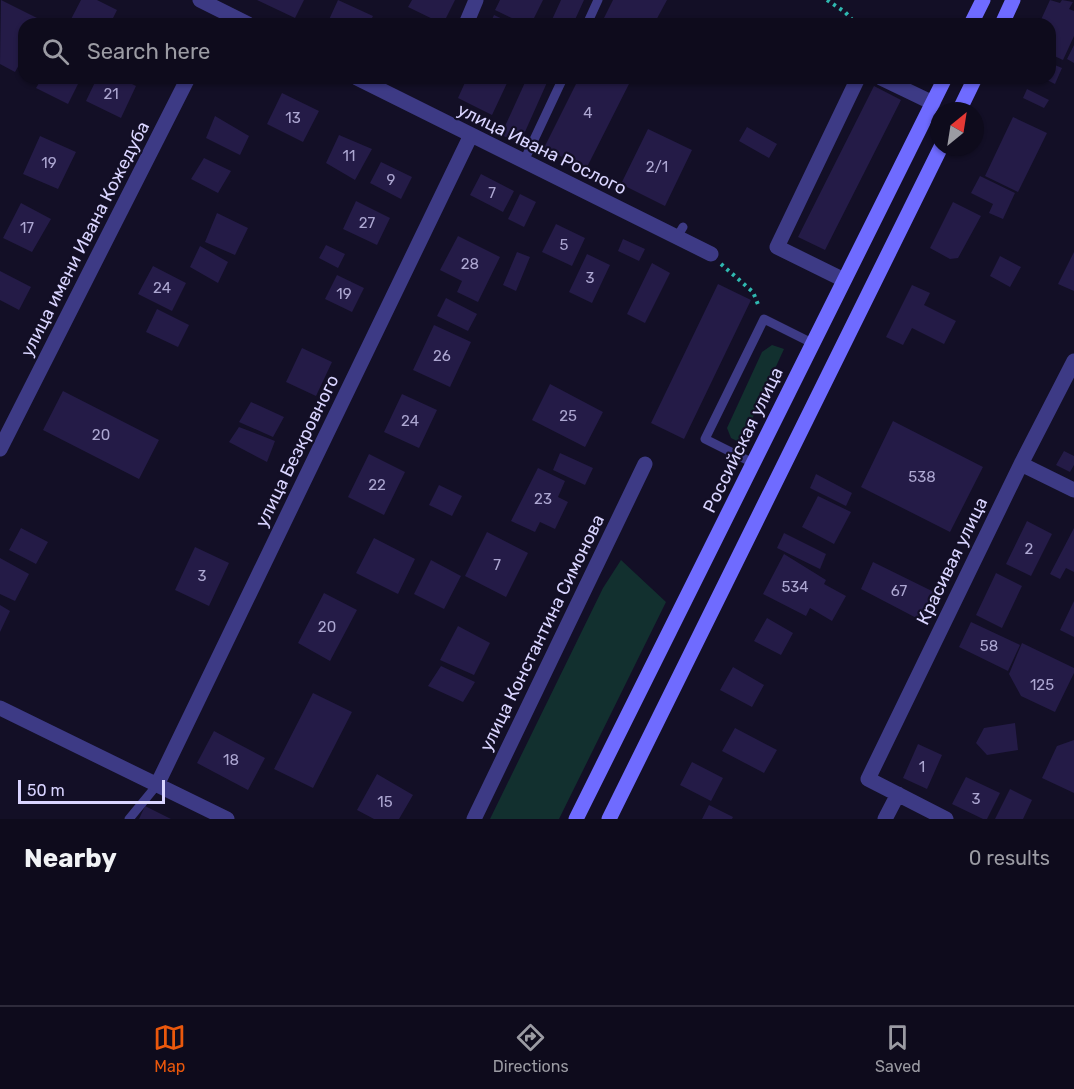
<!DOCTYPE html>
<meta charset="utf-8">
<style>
:root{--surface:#0e0b1c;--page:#1c1929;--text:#f1f3f6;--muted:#9b9ba3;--line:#2e2b3b;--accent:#ea580c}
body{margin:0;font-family:Rubik,sans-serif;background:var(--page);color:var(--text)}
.compass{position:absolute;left:930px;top:102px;width:54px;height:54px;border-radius:50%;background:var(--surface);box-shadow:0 2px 4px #0004;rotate:30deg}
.scale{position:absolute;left:18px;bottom:15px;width:147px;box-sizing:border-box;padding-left:6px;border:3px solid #d9d4ff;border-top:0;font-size:16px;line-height:21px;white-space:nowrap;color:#d9d4ff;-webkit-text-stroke:4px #130f26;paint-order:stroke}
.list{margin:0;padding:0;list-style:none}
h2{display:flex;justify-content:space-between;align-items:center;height:78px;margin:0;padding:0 24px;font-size:26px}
h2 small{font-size:20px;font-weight:400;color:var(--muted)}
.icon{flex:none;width:33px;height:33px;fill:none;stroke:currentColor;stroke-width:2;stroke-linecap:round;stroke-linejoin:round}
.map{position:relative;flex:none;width:1074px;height:819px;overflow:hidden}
.search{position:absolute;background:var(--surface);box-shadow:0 2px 4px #0004;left:18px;right:18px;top:18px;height:66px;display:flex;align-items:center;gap:15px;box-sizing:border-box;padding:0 21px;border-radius:18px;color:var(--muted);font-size:22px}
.sheet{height:186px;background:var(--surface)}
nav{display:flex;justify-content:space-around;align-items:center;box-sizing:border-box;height:84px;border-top:2px solid var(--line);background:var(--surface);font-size:16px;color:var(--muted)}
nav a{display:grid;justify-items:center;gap:3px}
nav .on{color:var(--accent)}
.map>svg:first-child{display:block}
</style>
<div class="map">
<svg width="1074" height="819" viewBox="0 0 1074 819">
<rect width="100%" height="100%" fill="#130f26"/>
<path fill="#12302f" d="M 772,345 L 784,349 L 741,443 L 731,438 L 727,428 L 762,352 Z
M 621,560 L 666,602 L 559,819 L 490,819 L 603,588 Z"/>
<path fill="#241b47" d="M 1,0 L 43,21 L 41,24 L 24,24 L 24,56 L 15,72 L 0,64 Z
M 81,0 L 97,0 L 117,10 L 110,24 L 69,23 Z
M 257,0 L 304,0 L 295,18 Z
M 338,0 L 373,16 L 369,24 L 327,24 Z
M 412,0 L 455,0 L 443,24 L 408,7 Z
M 500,0 L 543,0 L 531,24 L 524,24 L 495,10 Z
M 561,0 L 584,0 L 573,24 L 550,24 Z
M 613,0 L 667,0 L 654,24 L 601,24 Z
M 1050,0 L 1060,3 L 1062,0 L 1073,2 L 1069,9 L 1074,11 L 1074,36 L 1063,60 L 1050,54 L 1056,43 L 1050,40 L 1050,24 L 1039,24 Z
M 494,15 L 513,24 L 490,24 Z
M 1074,45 L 1074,63 L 1067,59 Z
M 1050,63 L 1062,68 L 1055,84 L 1043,78 L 1050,78 Z
M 42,78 L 81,78 L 68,104 L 36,88 Z
M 97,78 L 120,78 L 136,86 L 121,118 L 86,101 Z
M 467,78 L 502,78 L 508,81 L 492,115 L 458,98 Z
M 527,78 L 549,78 L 520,143 L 501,135 Z
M 579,78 L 632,78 L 586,169 L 544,148 Z
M 874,86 L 901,100 L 825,250 L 798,237 Z
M 1027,89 L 1049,100 L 1044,108 L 1023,98 Z
M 282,93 L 319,111 L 303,142 L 267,124 Z
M 215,116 L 249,136 L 240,155 L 206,138 Z
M 1013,117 L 1047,133 L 1018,192 L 985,176 Z
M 747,127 L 777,144 L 769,158 L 739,141 Z
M 648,129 L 692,150 L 665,206 L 621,184 Z
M 339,135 L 372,149 L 355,180 L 326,163 Z
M 40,136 L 76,152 L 58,189 L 23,174 Z
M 204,158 L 231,171 L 218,193 L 191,179 Z
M 381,162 L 412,177 L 401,199 L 370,183 Z
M 481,174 L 514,191 L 503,212 L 470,195 Z
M 980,176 L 1015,193 L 1003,219 L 989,213 L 993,204 L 971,193 Z
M 520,194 L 536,202 L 524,227 L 508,219 Z
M 356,201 L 390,218 L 377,245 L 343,229 Z
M 953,202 L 981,216 L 958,258 L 950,259 L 930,248 Z
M 21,203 L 51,219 L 32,252 L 3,238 Z
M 217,213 L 248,228 L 235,255 L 205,242 Z
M 556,224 L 585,238 L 572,266 L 542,252 Z
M 458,236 L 500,257 L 478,302 L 457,292 L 462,281 L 440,270 Z
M 623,239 L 645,249 L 639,261 L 618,251 Z
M 326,245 L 345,254 L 338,268 L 319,258 Z
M 200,246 L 228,262 L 218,283 L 190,267 Z
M 517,252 L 530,257 L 516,291 L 503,285 Z
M 1074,252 L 1074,291 L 1058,284 Z
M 587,254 L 610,265 L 592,303 L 569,292 Z
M 1000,256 L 1021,267 L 1010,287 L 990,276 Z
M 652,263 L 670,273 L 645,323 L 627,314 Z
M 153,266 L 186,283 L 172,311 L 138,294 Z
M 0,271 L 31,287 L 19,310 L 0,300 Z
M 337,275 L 364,288 L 352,312 L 325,299 Z
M 718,284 L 751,300 L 684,439 L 651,423 Z
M 912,285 L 930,293 L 924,305 L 956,321 L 944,344 L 912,328 L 903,345 L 886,337 Z
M 446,298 L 477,314 L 468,331 L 437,316 Z
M 157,309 L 189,325 L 178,347 L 146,332 Z
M 434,325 L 471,342 L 450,387 L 413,370 Z
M 302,348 L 332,362 L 316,396 L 286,382 Z
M 550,384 L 603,412 L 585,447 L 532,420 Z
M 63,391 L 159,440 L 139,479 L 43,430 Z
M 402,394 L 437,410 L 419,448 L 384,432 Z
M 251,402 L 284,417 L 273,437 L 239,422 Z
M 893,421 L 983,467 L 950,532 L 861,487 Z
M 239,427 L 275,441 L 267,462 L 229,442 Z
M 1064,451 L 1074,456 L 1074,465 L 1070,472 L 1056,465 Z
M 560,453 L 593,468 L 585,485 L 553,470 Z
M 369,454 L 405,472 L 384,515 L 348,497 Z
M 538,468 L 565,481 L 558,497 L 568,502 L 555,529 L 540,522 L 535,532 L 511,521 Z
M 816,474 L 852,493 L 846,506 L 810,488 Z
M 439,485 L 462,496 L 452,516 L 429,505 Z
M 818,496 L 851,512 L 834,544 L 802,527 Z
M 1027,521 L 1052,534 L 1031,576 L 1006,564 Z
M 21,528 L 48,542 L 36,564 L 9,550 Z
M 1074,528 L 1074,572 L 1066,568 L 1060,579 L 1050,574 Z
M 487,532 L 528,553 L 506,597 L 465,576 Z
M 784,533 L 826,554 L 820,569 L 777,548 Z
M 374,538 L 415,559 L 398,594 L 356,573 Z
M 195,547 L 229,563 L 209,606 L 175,590 Z
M 784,554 L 826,580 L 824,584 L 846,596 L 832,621 L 810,608 L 806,616 L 763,594 Z
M 0,558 L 29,574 L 15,601 L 0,594 Z
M 431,560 L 461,576 L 444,609 L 414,594 Z
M 873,562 L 938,594 L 926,623 L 861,589 Z
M 996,573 L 1022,586 L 1002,628 L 976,615 Z
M 324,593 L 357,610 L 330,661 L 298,643 Z
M 1074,601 L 1074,637 L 1060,630 Z
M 0,605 L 10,611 L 0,632 Z
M 767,618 L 793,633 L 781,655 L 754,641 Z
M 971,622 L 1020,645 L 1008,671 L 959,647 Z
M 458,626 L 490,643 L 474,675 L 440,660 Z
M 1022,643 L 1074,668 L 1074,673 L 1055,712 L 1021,696 L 1009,674 Z
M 441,666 L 475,682 L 463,702 L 428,686 Z
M 733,667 L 764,685 L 752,707 L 720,690 Z
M 313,693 L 352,712 L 313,788 L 274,769 Z
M 1015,723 L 1018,750 L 987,755 L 976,743 L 984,728 Z
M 735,728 L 777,750 L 764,773 L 722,751 Z
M 214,731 L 265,758 L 248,790 L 197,763 Z
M 1074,740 L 1074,793 L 1042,778 L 1057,746 Z
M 918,744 L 942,755 L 927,789 L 903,778 Z
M 692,762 L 723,778 L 711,801 L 680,785 Z
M 377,774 L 413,795 L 399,819 L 374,819 L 357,810 Z
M 966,777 L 1000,793 L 987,819 L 983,819 L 952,804 Z
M 1010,789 L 1032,800 L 1023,819 L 995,819 Z
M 709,805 L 733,817 L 732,819 L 702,819 Z
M 145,806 L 171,819 L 139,819 Z"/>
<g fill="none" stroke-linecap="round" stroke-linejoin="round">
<path stroke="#2fb8b0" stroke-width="4" stroke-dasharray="3 4.5" stroke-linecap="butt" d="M 827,0 L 845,12 L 856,24
M 721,264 L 753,292 L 759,307"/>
<path stroke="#3d3a85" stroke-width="9" d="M 587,24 L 598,0
M 524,161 L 563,78
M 677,237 L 683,227
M 753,463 L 705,439 L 764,319 L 812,343
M 129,819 L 157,785"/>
<path stroke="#3d3a85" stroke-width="15" d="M 200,0 L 248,24
M 466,24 L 476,0
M 357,78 L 711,254
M 881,78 L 933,103
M 844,280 L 777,247 L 858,78
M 0,449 L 188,78
M 1021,464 L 1074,490
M 0,708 L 227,819
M 157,785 L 471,135
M 474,819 L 645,464
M 885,819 L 898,794
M 946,819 L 868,779 L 1021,464 L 1074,361"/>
<path stroke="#6f6bff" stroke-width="15" d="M 971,24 L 983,0
M 1002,24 L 1013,0
M 959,111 L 975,78
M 576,819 L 945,78
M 609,819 L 941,147"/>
</g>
<g text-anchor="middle" stroke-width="4.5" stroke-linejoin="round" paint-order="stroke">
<g font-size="15" fill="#aca6d1">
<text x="111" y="99">21</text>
<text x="588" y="118">4</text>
<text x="293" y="123">13</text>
<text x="349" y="161">11</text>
<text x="49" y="168">19</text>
<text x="657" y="172">2/1</text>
<text x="391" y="185">9</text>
<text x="492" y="198">7</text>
<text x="367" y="228">27</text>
<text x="27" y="233">17</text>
<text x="564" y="250">5</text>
<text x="470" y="269">28</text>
<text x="590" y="283">3</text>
<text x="162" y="293">24</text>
<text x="344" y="299">19</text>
<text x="442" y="361">26</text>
<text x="568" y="421">25</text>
<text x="410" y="426">24</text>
<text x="101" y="440">20</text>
<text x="922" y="482">538</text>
<text x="377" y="490">22</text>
<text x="543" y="504">23</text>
<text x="1029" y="554">2</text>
<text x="497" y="570">7</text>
<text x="202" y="581">3</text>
<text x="795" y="592">534</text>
<text x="899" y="596">67</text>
<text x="327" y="632">20</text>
<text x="989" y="651">58</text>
<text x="1042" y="690">125</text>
<text x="231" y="765">18</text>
<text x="922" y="772">1</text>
<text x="976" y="804">3</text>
<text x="385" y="807">15</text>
</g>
<g font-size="18" fill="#d9d4ff" stroke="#130f26">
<text transform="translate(542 149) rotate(26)" y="6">улица Ивана Рослого</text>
<text transform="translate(85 239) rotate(-63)" y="6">улица имени Ивана Кожедуба</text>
<text transform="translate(743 440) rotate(-64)" y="6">Российская улица</text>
<text transform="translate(297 451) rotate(-64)" y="6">улица Безкровного</text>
<text transform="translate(952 561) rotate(-64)" y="6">Красивая улица</text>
<text transform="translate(542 633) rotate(-64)" y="6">улица Константина Симонова</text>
</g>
</g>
</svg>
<svg class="compass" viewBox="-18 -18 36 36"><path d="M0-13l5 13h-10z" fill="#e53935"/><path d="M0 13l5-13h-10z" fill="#9b9ba3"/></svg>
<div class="scale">50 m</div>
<div class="search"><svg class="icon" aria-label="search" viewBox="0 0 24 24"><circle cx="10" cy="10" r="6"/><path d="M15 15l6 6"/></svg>Search here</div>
</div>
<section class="sheet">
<h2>Nearby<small>0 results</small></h2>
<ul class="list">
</ul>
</section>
<nav>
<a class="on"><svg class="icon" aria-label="map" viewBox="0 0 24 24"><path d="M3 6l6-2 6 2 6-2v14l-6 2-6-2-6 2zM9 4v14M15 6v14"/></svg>Map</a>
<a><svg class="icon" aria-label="directions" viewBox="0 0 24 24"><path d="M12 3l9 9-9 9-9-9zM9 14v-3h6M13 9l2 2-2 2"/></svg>Directions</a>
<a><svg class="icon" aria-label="saved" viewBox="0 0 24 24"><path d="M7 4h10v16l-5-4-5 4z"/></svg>Saved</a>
</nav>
